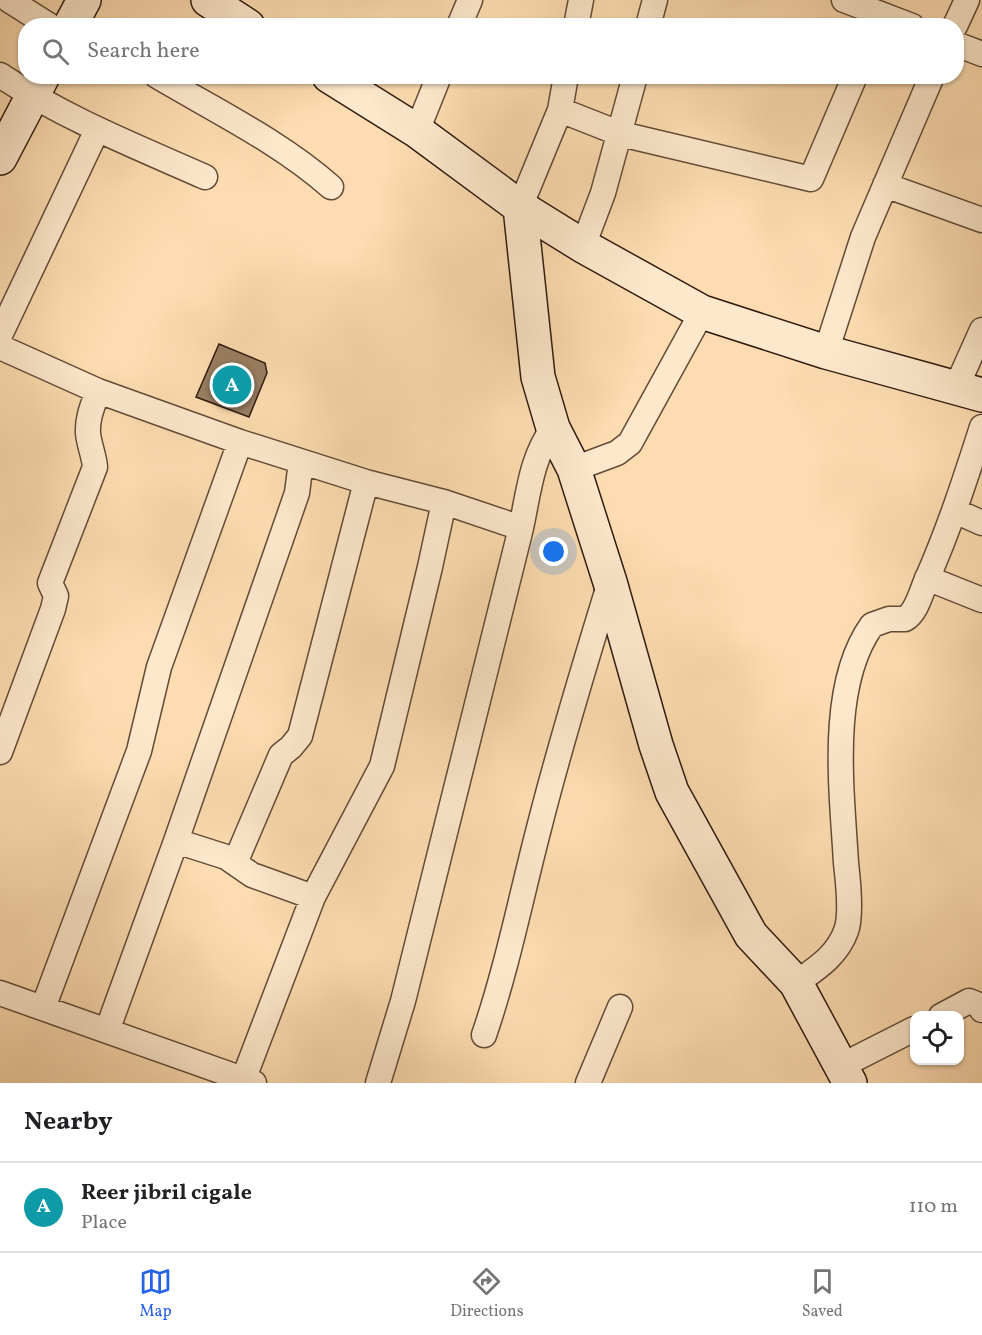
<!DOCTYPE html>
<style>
:root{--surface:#fff;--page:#f2f2f2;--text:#202124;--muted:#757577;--line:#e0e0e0;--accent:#2563eb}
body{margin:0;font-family:Vollkorn,serif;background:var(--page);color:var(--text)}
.controls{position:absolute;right:18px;bottom:18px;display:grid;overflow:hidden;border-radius:12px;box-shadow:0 2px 4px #0004}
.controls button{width:54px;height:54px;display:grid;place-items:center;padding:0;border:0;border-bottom:2px solid var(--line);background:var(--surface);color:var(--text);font:30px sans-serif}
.you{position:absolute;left:554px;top:552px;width:21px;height:21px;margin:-15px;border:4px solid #fff;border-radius:50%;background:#1a73e8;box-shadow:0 0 0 9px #1a73e833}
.badge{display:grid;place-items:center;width:39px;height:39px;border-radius:50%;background:var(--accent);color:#fff;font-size:20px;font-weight:700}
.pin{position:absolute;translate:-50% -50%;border:3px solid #fff;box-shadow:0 2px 6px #0006}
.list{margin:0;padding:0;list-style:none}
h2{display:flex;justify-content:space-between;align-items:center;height:78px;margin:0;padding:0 24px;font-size:26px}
h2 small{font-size:20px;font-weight:400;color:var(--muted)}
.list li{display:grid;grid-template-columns:39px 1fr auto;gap:18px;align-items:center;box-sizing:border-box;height:90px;padding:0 24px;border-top:2px solid var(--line)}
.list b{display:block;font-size:22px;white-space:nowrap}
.list p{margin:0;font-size:20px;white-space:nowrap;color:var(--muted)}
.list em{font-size:20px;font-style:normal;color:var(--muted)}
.icon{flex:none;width:33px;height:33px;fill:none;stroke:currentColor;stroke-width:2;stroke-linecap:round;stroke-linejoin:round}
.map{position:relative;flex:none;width:982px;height:1083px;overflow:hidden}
.search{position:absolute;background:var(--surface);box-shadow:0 2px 4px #0004;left:18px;right:18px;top:18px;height:66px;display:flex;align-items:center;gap:15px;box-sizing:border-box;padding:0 21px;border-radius:24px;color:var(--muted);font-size:22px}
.sheet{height:168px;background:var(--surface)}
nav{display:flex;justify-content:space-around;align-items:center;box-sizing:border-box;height:84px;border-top:2px solid var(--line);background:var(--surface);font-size:16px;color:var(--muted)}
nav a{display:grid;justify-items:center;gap:3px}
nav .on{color:var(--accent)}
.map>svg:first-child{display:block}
</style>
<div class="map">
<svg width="982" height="1083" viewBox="0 0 982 1083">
<rect width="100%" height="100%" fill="#fcdcb0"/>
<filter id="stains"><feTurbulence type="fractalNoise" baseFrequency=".00333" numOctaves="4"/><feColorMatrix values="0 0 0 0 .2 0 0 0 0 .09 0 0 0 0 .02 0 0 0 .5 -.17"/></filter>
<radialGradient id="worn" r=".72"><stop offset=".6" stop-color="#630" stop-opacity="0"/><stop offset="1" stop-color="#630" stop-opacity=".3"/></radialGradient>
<path fill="#9a7f63" stroke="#301b0f" stroke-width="1.5" d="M 219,344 L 265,363 L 267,373 L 249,417 L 196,397 Z"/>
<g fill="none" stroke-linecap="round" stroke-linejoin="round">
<g stroke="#634b37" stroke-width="27">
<path id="street" d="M 9,0 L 50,26
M 844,0 L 912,26
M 459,26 L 470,0
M 576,26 L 581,0
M 648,26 L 655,0
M 955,26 L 967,0
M 956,44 L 982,54
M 0,75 C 64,118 135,146 205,177
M 157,76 C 216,111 280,142 331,187
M 560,110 L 621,134 L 811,179 L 855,76
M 417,131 L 439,76
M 885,185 L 982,220
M 520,207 L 560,110 L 566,76
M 583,246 L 603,193 L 635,76
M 0,335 L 97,130
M 0,347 L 98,391 L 240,442 L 366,482 L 444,502 L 521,528
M 826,352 L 863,237 L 932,76
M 956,388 L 982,330
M 574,469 L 617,453 L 630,443 L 702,312
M 955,511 L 982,523
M 927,578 L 982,600
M 0,752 L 53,609 L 56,596 L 50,583 L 95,467 C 94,455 89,445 88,433 C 87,418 93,405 98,391
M 176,841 L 226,857 L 252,875 L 313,897
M 235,863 L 281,755 L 291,747 L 300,736 L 366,482
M 796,983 C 816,969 837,956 846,931 C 852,916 848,880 846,863 C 842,791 828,686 872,625 L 889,619 L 905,619 C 917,612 921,592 927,579 C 949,529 965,480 982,427
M 0,993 L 254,1083
M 43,1008 L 139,751 L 159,667 L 240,442
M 941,1016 L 969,1001 L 979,1005 L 982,1010
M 107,1031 L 176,841 L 297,493 L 301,462
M 484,1035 C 507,968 521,897 539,828 C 560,745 585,663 610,582
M 841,1066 L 914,1029
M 242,1083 L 313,897 L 382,766 L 430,567 L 444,502
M 378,1083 L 403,1001 L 521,528 C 529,491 531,459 553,428
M 588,1083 L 620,1007"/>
</g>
<g stroke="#301b0f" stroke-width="36">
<path id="secondary" d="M 208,0 L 248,26
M 70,26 L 84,0
M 329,76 L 417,131 L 520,207 L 583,246 L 702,312 L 826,352 L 982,395
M 0,158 L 43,76
M 520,207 L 538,377 L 553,428 L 574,469 L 610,582 L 656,745 L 672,792 L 751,935 L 796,983 L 850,1083"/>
</g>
<use href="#street" stroke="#fde8cc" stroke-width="24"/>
<use href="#secondary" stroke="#fde8cc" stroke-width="33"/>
</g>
<rect width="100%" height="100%" filter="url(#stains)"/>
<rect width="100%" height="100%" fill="url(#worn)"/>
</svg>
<div class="controls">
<button><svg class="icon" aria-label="locate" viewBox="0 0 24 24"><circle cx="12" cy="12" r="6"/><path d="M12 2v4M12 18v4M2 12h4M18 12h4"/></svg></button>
</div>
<div class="you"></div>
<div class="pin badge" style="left:232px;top:385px;background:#0f9aa8">A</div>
<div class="search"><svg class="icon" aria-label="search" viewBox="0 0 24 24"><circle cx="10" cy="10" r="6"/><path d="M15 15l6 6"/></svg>Search here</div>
</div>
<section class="sheet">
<h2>Nearby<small></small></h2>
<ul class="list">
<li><span class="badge" style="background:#0f9aa8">A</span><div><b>Reer jibril cigale</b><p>Place</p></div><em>110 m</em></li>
</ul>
</section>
<nav>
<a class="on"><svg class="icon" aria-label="map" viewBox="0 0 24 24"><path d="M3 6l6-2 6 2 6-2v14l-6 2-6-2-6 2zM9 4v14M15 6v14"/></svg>Map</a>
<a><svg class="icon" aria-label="directions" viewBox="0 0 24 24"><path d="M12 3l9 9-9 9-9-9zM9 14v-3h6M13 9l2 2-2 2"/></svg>Directions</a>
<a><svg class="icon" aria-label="saved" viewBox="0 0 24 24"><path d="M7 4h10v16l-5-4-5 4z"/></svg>Saved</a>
</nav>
